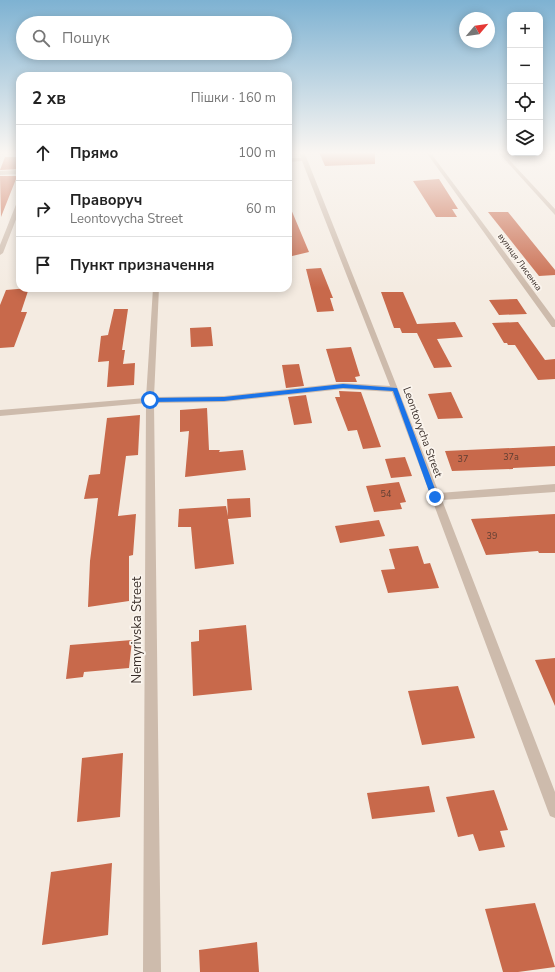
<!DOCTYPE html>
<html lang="uk">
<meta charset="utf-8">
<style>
:root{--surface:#fff;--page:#f6f6f6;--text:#222;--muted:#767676;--line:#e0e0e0}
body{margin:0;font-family:"Nunito Sans",sans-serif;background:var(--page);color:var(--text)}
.controls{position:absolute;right:12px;top:12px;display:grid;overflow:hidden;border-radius:8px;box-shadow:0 2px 10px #0003}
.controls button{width:36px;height:36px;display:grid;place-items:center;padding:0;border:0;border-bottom:1px solid var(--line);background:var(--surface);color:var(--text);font:20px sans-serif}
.compass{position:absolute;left:459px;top:12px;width:36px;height:36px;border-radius:50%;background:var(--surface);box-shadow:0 2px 10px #0003;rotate:61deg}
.stop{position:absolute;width:12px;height:12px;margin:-9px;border:3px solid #1a73e8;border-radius:50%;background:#fff}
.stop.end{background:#1a73e8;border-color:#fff;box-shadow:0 1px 4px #0008}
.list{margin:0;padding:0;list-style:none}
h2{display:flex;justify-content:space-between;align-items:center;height:52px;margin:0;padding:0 16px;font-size:17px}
h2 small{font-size:13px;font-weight:400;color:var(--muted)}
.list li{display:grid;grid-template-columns:26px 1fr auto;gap:12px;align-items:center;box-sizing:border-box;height:56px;padding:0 16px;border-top:1px solid var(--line)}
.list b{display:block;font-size:15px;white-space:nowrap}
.list p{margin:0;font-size:13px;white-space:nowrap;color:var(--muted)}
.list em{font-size:13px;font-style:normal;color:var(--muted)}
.icon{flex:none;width:22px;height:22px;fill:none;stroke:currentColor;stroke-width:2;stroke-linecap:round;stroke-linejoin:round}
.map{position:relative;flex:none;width:555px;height:972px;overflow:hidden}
.search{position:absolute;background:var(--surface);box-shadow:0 2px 10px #0003;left:16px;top:16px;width:276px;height:44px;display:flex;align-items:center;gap:10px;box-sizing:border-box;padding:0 14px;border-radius:22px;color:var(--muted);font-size:15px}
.panel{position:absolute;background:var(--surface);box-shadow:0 2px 10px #0003;left:16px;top:72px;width:276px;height:220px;border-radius:12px}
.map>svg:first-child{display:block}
</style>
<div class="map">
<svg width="555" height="972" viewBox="0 0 555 972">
<rect width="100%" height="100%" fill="#f4ebe1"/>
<path fill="#c8694b" d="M 319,152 L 375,152 L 375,164 L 325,166 Z
M 5,157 L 20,157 L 20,169 L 0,170 Z
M 0,176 L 20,176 L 20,179 L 16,179 L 1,217 Z
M 439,179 L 458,209 L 452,209 L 457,217 L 436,217 L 413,181 Z
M 288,202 L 309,252 L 288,257 Z
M 488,212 L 508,212 L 555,270 L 555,275 L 539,276 Z
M 321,268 L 333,298 L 330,298 L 334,311 L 317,312 L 306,269 Z
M 29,288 L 21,312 L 27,312 L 14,347 L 0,348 L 0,305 L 6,290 Z
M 381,292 L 403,292 L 417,324 L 455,322 L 463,337 L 437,339 L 452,367 L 434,368 L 417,333 L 402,333 L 400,328 L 394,328 Z
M 517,299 L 527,314 L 499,315 L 489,300 Z
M 114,309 L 128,309 L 122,350 L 125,350 L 123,364 L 135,363 L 134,385 L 107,387 L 109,361 L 98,362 L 101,336 L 108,335 Z
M 518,322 L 545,360 L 555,359 L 555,379 L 538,380 L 515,345 L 508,345 L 507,343 L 504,343 L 492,323 Z
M 211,327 L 213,346 L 191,347 L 190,328 Z
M 351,347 L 360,376 L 355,377 L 357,382 L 336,382 L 326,349 Z
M 299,364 L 304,386 L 286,388 L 282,365 Z
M 339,391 L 361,392 L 381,447 L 363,449 L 357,430 L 348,431 L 335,397 L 340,397 Z
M 451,392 L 463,418 L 438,419 L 428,394 Z
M 306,395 L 312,423 L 294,425 L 288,397 Z
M 207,408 L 209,450 L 220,450 L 219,452 L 243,450 L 246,470 L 185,477 L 189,431 L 180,432 L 180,410 Z
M 140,415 L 138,455 L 126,456 L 118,516 L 136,514 L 133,555 L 129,556 L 129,601 L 88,607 L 90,561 L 98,498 L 84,499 L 89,475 L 100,474 L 107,418 Z
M 555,446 L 555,466 L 513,468 L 513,469 L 452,471 L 445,451 Z
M 405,457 L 412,476 L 391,478 L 385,459 Z
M 399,482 L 406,502 L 400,503 L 402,509 L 374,512 L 366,486 Z
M 250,498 L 251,517 L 228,519 L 234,564 L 195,569 L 191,527 L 178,527 L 179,509 L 226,506 L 228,516 L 227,499 Z
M 555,514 L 555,553 L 539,553 L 538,551 L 486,555 L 471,519 Z
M 379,520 L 385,536 L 340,543 L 335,526 Z
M 418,546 L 424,564 L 430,563 L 439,588 L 388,593 L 381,570 L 395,569 L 389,549 Z
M 246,625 L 252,690 L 193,696 L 191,642 L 199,641 L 199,630 Z
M 132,640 L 129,668 L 84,672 L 83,677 L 66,679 L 70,645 Z
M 555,658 L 555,706 L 535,660 Z
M 458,686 L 475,738 L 422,745 L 408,691 Z
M 123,753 L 120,817 L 77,822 L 82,758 Z
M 429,786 L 435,812 L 372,819 L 367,793 Z
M 494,790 L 508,830 L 500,831 L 505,847 L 479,851 L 473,834 L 458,837 L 446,797 Z
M 112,863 L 108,935 L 42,945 L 51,872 Z
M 535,903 L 555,967 L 518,972 L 503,972 L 485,909 Z
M 257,942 L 259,972 L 200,972 L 199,950 Z"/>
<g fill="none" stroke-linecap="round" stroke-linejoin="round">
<path fill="#cdbbac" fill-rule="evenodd" d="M 299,152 L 303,152 L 307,159 L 439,493 L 555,484 L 555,492 L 442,500 L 555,792 L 555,818 L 550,816 L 548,811 L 392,392 L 343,389 L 224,402 L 154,403 L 161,972 L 143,972 L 146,403 L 0,416 L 0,410 L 146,398 L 153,288 L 159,288 L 154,397 L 224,396 L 343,383 L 390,386 L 302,161 L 288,162 L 288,158 L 301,158 Z
M 426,152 L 430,152 L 555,320 L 555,327 L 552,327 Z
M 498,152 L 502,152 L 555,209 L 555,215 Z
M 20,170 L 20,174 L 0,175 L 0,171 Z
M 20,200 L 20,209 L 3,253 L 0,255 L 0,245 L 17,202 Z"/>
</g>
<linearGradient id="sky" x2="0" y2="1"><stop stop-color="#7eb2d2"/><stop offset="0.53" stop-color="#faf6f2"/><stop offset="1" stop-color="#faf6f2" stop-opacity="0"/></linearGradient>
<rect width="555" height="288" fill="url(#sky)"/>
<path fill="#1a73e8" d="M 343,384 L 397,388 L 438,497 L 437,499 L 435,499 L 431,497 L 393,391 L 343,388 L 224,401 L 150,402 L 147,400 L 150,398 L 224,397 Z"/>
<g text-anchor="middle" stroke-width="3.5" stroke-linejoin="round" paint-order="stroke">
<g font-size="9" fill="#3b302b" stroke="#fbf5ee">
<text transform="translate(520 262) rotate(54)" y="3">вулиця Лисенка</text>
</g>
<g font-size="9" fill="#5e3e33">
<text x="511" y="460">37а</text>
<text x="463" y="462">37</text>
<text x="386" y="497">54</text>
<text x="492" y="539">39</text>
</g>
<g font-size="11" fill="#3b302b" stroke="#fbf5ee">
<text transform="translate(423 432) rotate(70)" y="4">Leontovycha Street</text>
</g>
<g font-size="13" fill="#3b302b" stroke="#fbf5ee">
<text transform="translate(136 630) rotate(-90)" y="5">Nemyrivska Street</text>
</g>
</g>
</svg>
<div class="controls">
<button>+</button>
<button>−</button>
<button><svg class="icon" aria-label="locate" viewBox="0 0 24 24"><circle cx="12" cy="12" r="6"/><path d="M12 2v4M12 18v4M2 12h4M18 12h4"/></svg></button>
<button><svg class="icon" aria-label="layers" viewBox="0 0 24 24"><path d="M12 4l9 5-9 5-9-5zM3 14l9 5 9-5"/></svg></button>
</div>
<svg class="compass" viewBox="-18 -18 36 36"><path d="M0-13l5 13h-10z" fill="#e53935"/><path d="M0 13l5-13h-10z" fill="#767676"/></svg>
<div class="stop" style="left:150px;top:400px"></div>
<div class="stop end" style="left:435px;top:497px"></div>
<div class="search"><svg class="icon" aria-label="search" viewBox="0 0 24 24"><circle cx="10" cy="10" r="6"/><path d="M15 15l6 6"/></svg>Пошук</div>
<section class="panel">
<h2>2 хв<small>Пішки · 160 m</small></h2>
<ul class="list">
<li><svg class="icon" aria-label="ahead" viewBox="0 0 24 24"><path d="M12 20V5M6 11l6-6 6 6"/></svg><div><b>Прямо</b></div><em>100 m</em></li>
<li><svg class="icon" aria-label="right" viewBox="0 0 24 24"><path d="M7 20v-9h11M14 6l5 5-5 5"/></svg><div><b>Праворуч</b><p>Leontovycha Street</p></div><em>60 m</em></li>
<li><svg class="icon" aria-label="arrive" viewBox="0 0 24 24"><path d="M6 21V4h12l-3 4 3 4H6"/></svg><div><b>Пункт призначення</b></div></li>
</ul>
</section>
</div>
